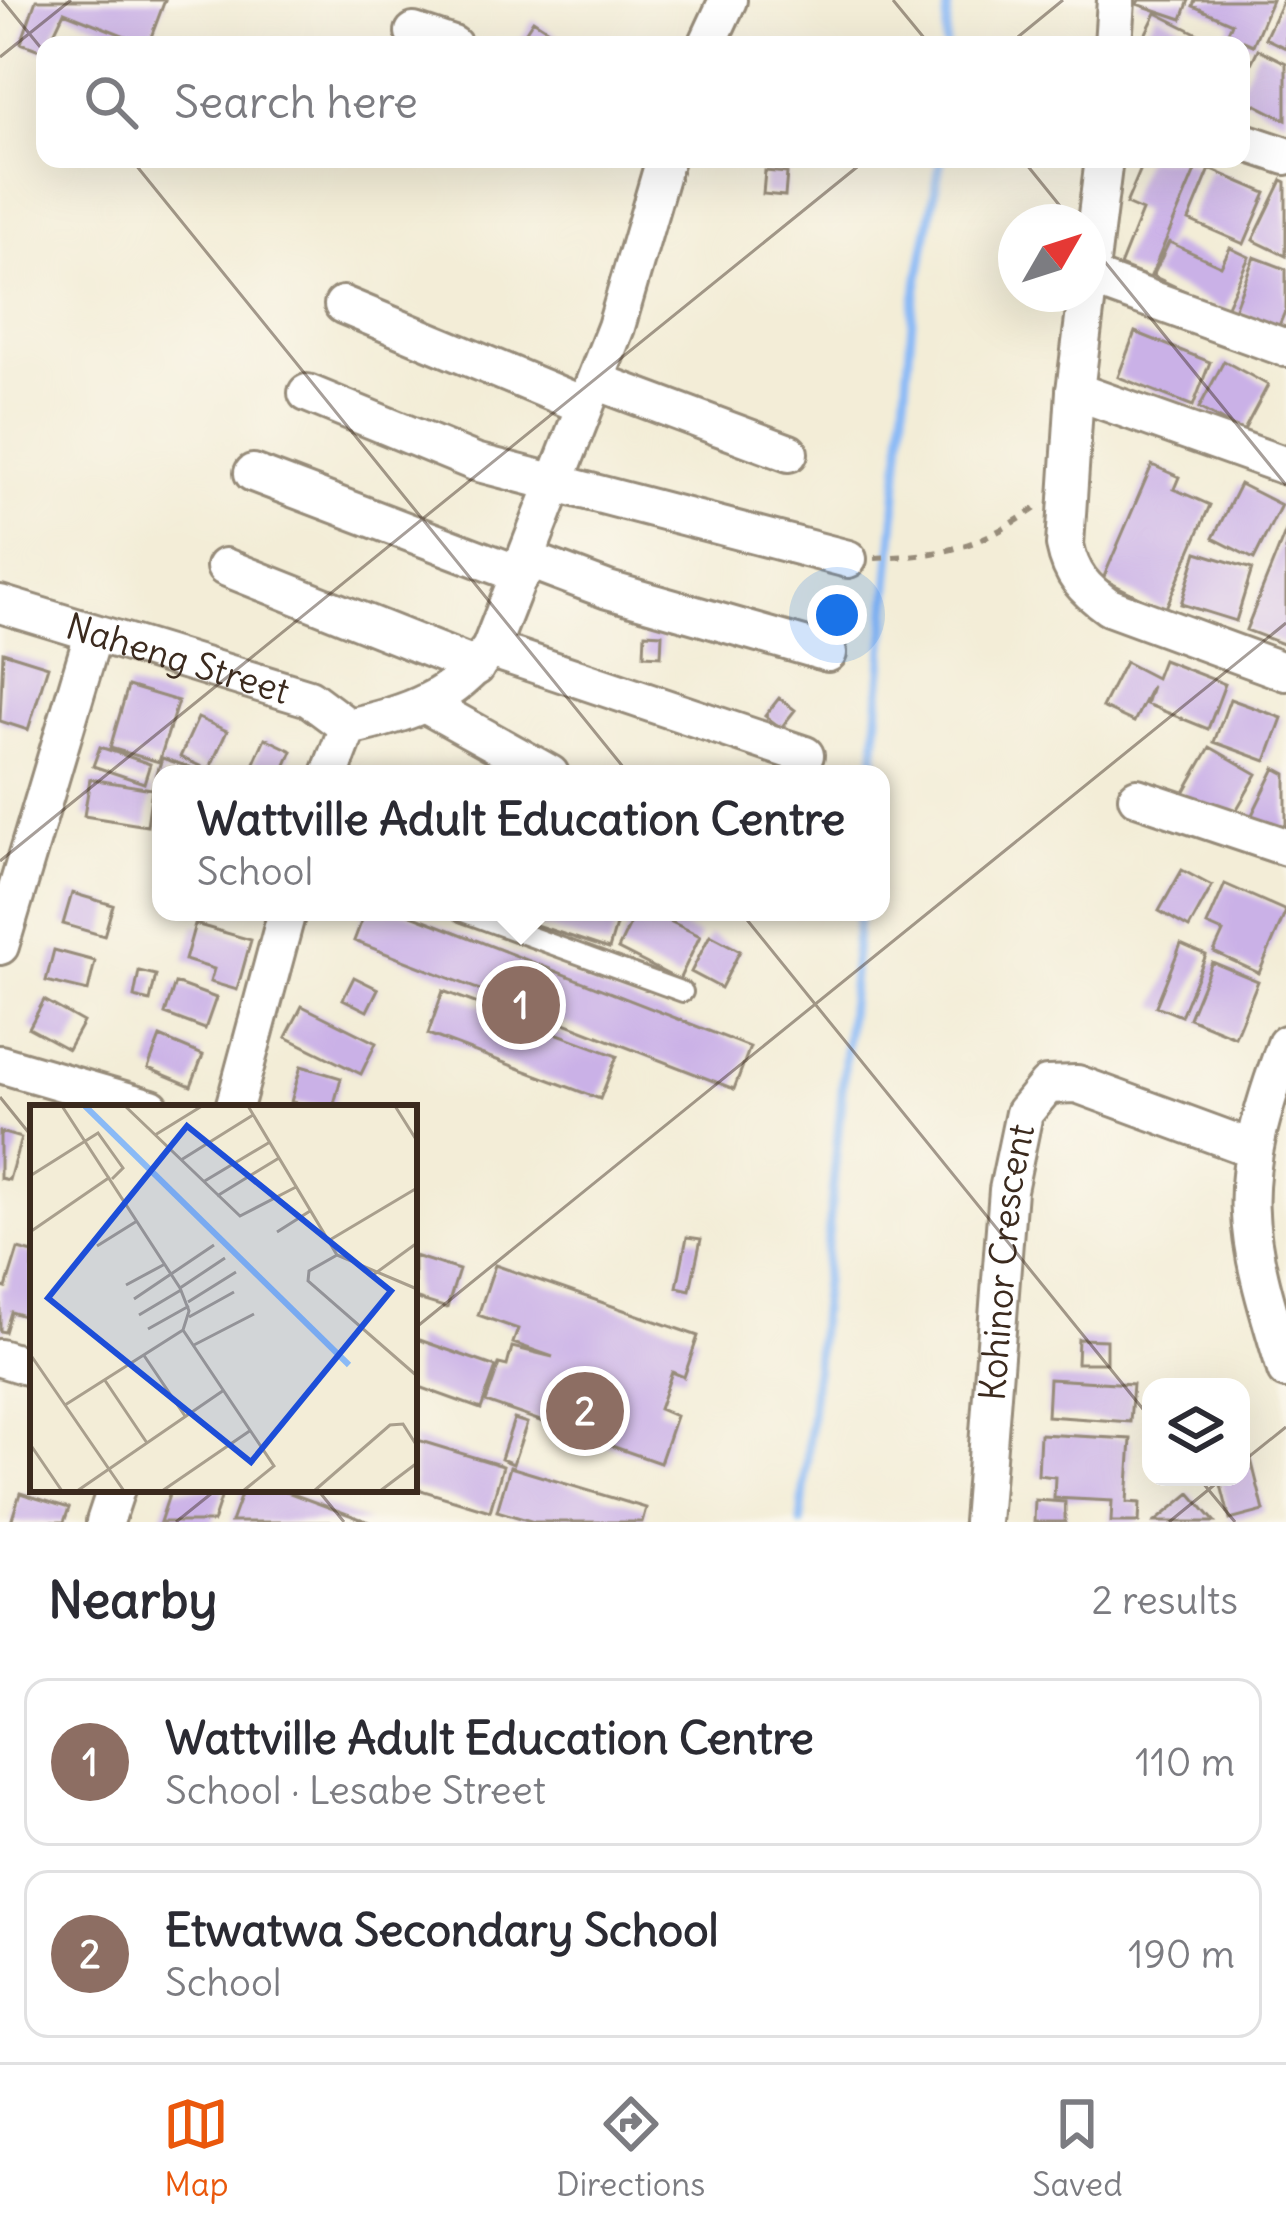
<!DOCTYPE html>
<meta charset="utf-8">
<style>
:root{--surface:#fff;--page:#f7f7f7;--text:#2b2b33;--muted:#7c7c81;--line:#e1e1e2;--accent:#ea580c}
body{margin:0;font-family:Delius,sans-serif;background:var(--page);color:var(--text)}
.controls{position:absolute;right:36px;bottom:36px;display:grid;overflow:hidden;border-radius:24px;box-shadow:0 12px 48px #0002}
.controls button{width:108px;height:108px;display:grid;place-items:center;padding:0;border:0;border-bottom:3px solid var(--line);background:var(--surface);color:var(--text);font:60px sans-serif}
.compass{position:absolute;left:998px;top:204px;width:108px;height:108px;border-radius:50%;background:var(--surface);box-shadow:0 12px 48px #0002;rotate:51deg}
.you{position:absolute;left:837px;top:615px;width:42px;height:42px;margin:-30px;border:9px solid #fff;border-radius:50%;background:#1a73e8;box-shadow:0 0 0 18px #1a73e833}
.badge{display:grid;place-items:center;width:78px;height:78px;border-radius:50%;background:var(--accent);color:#fff;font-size:39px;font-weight:700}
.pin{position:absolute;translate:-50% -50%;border:6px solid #fff;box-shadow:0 3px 12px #0006}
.popup{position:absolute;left:152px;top:765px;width:738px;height:156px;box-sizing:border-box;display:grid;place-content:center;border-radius:24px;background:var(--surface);filter:drop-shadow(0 3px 9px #0005);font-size:39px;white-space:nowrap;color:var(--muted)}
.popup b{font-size:45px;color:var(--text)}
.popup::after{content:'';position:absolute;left:50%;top:100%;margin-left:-24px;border:24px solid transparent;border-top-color:var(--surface)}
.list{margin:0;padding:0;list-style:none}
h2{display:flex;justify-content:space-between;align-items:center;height:156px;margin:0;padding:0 48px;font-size:51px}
h2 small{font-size:39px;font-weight:400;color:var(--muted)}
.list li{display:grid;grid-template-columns:78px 1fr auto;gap:36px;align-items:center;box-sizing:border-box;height:168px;margin:0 24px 24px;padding:0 24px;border:3px solid var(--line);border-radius:24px}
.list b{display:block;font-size:45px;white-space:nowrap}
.list p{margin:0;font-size:39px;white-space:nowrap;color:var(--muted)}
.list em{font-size:39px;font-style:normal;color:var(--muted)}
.icon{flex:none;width:66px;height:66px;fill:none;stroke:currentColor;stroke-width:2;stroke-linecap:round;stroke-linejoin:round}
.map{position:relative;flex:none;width:1286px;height:1522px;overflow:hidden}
.search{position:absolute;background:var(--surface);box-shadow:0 12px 48px #0002;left:36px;right:36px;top:36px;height:132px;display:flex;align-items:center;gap:30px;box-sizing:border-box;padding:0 42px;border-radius:24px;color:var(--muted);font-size:45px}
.sheet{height:540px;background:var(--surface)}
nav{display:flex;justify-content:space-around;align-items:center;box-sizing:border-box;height:168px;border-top:3px solid var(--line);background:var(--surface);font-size:33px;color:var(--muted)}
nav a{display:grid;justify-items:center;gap:6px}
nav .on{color:var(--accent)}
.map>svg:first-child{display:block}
</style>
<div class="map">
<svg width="1286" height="1522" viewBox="0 0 1286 1522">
<rect width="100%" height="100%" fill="#fbf7ec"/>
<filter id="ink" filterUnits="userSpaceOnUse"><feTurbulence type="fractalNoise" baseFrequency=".00833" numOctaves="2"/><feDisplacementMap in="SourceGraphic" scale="24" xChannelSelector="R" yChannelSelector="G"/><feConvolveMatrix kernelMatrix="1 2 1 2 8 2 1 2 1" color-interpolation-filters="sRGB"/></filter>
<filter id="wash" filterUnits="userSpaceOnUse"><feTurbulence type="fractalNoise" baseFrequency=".004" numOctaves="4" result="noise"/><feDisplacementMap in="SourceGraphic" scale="48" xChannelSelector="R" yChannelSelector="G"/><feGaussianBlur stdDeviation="2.7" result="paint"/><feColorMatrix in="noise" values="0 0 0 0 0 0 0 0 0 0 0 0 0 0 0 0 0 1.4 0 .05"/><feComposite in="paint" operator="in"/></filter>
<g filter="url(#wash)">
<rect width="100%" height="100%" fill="#f3edd7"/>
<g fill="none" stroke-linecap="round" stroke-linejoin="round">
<path stroke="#8abaf6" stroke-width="9" d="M 946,45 L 948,0
M 873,774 L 913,309 L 941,159
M 801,1522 L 859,912"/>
</g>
<g id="blocks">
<path fill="#cab1e7" d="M 36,0 L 165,0 L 148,45 L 64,12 L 45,52 L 21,43 Z
M 1139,0 L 1189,0 L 1182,19 L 1137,4 Z
M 1195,0 L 1272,0 L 1253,45 L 1227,34 L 1232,23 L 1193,6 Z
M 1283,0 L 1286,0 L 1286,48 L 1265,38 Z
M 1156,13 L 1220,45 L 1140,45 Z
M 533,20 L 565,41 L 563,45 L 517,45 Z
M 1258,49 L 1286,63 L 1286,120 L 1241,97 L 1241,84 Z
M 1145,159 L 1180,159 L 1197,166 L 1150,278 L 1120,266 L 1142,211 L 1126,204 Z
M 1210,169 L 1266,193 L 1244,244 L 1189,220 Z
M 765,171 L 787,173 L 785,196 L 763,194 Z
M 1282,180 L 1286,182 L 1286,256 L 1253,240 Z
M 1169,242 L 1221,266 L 1230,248 L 1249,257 L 1225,310 L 1153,276 Z
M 1254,257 L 1286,269 L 1286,309 L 1278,328 L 1234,310 Z
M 1135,332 L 1210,362 L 1193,406 L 1118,377 Z
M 1224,361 L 1268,385 L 1243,432 L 1199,408 Z
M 1152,465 L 1179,477 L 1174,489 L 1210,505 L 1165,610 L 1103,579 Z
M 1240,484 L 1281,505 L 1254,559 L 1213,538 Z
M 1286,530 L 1286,645 L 1246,630 Z
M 1197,552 L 1252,569 L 1236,621 L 1181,604 Z
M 645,633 L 662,634 L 661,656 L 644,655 Z
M 3,652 L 48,666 L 28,730 L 0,721 Z
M 1163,660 L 1225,684 L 1208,729 L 1146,704 L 1152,686 L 1134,722 L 1102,707 L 1125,662 L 1156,678 Z
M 128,686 L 178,701 L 159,762 L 110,748 Z
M 779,698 L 795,710 L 781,728 L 765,716 Z
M 1230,699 L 1282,718 L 1266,761 L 1214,742 Z
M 198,718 L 227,731 L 209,770 L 180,757 Z
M 265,738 L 292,751 L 282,774 L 249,774 Z
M 100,747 L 150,764 L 144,783 L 93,766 Z
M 1210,747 L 1257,774 L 1225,830 L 1178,803 Z
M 162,758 L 207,773 L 206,774 L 161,774 L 161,788 L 153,786 Z
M 1275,768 L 1286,774 L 1286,852 L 1244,831 Z
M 90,779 L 152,789 L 147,826 L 84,816 Z
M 1182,870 L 1212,886 L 1189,928 L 1159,911 Z
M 1225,884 L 1286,911 L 1259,973 L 1214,952 L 1223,932 L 1207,925 Z
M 72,893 L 113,905 L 104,936 L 63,924 Z
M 365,912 L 404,912 L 750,1047 L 734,1089 L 354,941 Z
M 496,912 L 620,912 L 609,949 Z
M 636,912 L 651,912 L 700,936 L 679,980 L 618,949 Z
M 195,924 L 251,940 L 237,990 L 210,982 L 214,969 L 185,960 Z
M 710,935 L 740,951 L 721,988 L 691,972 Z
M 1181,944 L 1206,955 L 1181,1016 L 1156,1006 Z
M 54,950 L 95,961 L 88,991 L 46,981 Z
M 1212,962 L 1258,981 L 1235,1037 L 1189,1018 Z
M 139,971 L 156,975 L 150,1001 L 134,997 Z
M 354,977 L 378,989 L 367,1011 L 343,999 Z
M 175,983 L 216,998 L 205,1029 L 165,1014 Z
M 443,991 L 617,1056 L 600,1099 L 428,1034 Z
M 44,1000 L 83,1022 L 68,1049 L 29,1028 Z
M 302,1006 L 376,1043 L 361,1074 L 286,1037 Z
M 160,1037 L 203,1055 L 191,1086 L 148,1068 Z
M 301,1066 L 341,1078 L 333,1108 L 291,1102 Z
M 0,1132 L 21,1138 L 9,1180 L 0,1178 Z
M 687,1237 L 701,1239 L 690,1290 L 677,1287 Z
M 18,1249 L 33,1253 L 33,1319 L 11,1312 L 5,1332 L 0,1331 L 0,1286 L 6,1288 Z
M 414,1256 L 459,1270 L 447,1308 L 414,1298 Z
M 495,1265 L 698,1336 L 684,1377 L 672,1372 L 659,1409 L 676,1416 L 660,1463 L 486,1402 L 499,1364 L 507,1366 L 512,1347 L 553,1357 L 513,1343 L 518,1329 L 478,1315 Z
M 414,1338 L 496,1367 L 481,1409 L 414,1385 Z
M 1078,1339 L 1106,1340 L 1106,1363 L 1077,1363 Z
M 1049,1379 L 1133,1384 L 1130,1422 L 1047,1416 Z
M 514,1419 L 527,1423 L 513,1464 L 501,1459 Z
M 1040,1434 L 1131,1439 L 1127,1502 L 1140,1503 L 1139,1522 L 1111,1522 L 1112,1501 L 1054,1498 L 1055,1477 L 1038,1475 Z
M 414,1439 L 503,1466 L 490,1511 L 414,1488 Z
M 1250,1455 L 1264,1511 L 1230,1520 L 1219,1477 L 1241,1477 L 1241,1457 Z
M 510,1467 L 646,1508 L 642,1522 L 534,1522 L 497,1511 Z
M 171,1489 L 224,1489 L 213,1522 L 160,1522 Z
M 243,1489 L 279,1489 L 369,1522 L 231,1522 Z
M 20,1493 L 69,1508 L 64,1522 L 11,1522 Z
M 1190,1493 L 1215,1522 L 1155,1522 Z
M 1035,1500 L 1065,1502 L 1065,1522 L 1034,1522 Z"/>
</g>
</g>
<g filter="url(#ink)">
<use href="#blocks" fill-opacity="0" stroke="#978c7a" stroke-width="3"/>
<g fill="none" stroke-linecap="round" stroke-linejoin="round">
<g stroke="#978c7a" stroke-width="24">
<path id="lane" d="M 463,912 L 683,992"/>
</g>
<g stroke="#978c7a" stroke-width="42">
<g id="street">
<path d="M 414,32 L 453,45"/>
<path d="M 707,45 L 728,0"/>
<path d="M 1113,45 L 1116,0"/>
<path d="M 1241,141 L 1286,156"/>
<path d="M 1104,159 L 1075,391 L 1065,545 C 1071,575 1084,589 1109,607 L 1286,672"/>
<path d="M 1092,278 L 1286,348"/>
<path d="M 343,305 L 583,405"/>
<path d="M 596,381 L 789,453"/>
<path d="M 1075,391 L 1286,466"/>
<path d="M 307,393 L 475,462 L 848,559"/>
<path d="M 253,473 L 521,575"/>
<path d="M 529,560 L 608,590 L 828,653"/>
<path d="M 225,567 L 476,667"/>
<path id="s1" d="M 0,604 L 309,698 L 348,727"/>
<path d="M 490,649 L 805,755"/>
<path d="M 428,706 L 550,774"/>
<path d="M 348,727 C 409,714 451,699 490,649 L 616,327 L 665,159"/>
<path d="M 330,774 L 348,727"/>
<path d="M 1137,797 L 1286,847"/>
<path d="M 0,946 L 93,635"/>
<path d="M 1286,1044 C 1233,1187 1242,1227 1286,1370"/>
<path d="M 0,1064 L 151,1108"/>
<path d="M 234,1108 L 287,912"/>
<path d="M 0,1358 L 33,1368"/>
<path d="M 105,1522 L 116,1489"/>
<path id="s2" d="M 982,1522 L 1008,1190 L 1024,1113 L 1047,1085 L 1077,1084 L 1251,1148"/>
</g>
</g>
<path stroke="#978c7a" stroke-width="6" stroke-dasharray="9 9" stroke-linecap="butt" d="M 875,558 C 946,555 977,548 1036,508"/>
<use href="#lane" stroke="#fff" stroke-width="18"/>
<use href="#street" stroke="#fff" stroke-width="36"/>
</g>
</g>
<path fill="none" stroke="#3b2a1e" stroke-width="3" stroke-opacity="0.45" d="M 2,0 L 45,53M 893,0 L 930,45M 1008,45 L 1063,0M 0,57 L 71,0M 131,159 L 1151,1419M 1022,159 L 1073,222M 1088,241 L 1286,485M 0,861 L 867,159M 0,1097 L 33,1138M 414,1329 L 1286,623M 1241,1463 L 1286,1427M 1198,1477 L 1235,1522M 317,1489 L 344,1522M 176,1522 L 217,1489M 1169,1522 L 1224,1477"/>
<g text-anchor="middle" stroke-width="9" stroke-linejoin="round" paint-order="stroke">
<g font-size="36" fill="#3b2a1e" stroke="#fbf7ec">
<text dy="13" stroke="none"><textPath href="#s1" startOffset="186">Naheng Street</textPath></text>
<text dy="13" stroke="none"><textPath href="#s2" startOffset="261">Kohinor Crescent</textPath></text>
</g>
</g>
<g transform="translate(30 1105)">
<rect width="387" height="387" fill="#f3edd7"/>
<path fill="none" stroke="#8abaf6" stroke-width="6" d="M 55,1 L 319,260"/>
<path fill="none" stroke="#a99f8d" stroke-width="3" d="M 32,1 L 150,183 L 159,206 L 153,225M 95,1 L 210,111 L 266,82M 218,1 L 307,150 L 387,184M 365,1 L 387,36M 125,30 L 172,1M 151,55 L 223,10M 0,71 L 68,28 L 93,63 L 82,74M 173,77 L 240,37M 187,91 L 249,53M 0,127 L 80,72M 247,127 L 280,106M 298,136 L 387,83M 67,141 L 107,116M 307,150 L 279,166 L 278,176 L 387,271M 343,170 L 387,138M 96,180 L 135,159M 150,183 L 195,153M 104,194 L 184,140M 158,197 L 206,167M 109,210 L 151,185M 159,212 L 204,187M 118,224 L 159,201M 153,225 L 244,361 L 213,386M 162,241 L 224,209M 0,249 L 94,386M 113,249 L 155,311M 74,274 L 117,338M 35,300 L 153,225M 0,339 L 32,386M 47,386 L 194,285M 132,386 L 221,325M 284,386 L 360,320 L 373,319 L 387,341M 350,386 L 387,358"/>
<path fill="#1d4ed8" fill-opacity="0.15" stroke="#1d4ed8" stroke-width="6" d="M 157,21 L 361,186 L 221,357 L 18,193 Z"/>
<rect width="387" height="387" fill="none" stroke="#3b2a1e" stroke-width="6"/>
</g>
</svg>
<div class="controls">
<button><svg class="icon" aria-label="layers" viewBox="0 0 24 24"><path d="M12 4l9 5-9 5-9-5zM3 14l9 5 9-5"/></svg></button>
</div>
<svg class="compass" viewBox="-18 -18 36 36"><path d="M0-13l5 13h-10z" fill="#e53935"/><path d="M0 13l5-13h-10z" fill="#7c7c81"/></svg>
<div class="you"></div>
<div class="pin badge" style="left:521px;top:1005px;background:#8d6e63">1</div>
<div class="popup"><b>Wattville Adult Education Centre</b>School</div>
<div class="pin badge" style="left:585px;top:1411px;background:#8d6e63">2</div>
<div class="search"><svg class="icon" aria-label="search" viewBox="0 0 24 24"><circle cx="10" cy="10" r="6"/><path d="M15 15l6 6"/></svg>Search here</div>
</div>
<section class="sheet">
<h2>Nearby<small>2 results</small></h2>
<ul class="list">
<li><span class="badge" style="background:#8d6e63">1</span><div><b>Wattville Adult Education Centre</b><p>School · Lesabe Street</p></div><em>110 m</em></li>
<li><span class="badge" style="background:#8d6e63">2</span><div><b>Etwatwa Secondary School</b><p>School</p></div><em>190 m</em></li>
</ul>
</section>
<nav>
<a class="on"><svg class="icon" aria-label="map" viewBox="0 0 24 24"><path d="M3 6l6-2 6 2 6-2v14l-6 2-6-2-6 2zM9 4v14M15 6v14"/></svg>Map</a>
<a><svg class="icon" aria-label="directions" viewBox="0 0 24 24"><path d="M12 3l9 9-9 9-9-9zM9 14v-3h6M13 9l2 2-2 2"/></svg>Directions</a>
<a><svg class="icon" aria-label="saved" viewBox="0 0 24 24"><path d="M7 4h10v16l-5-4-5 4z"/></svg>Saved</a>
</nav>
